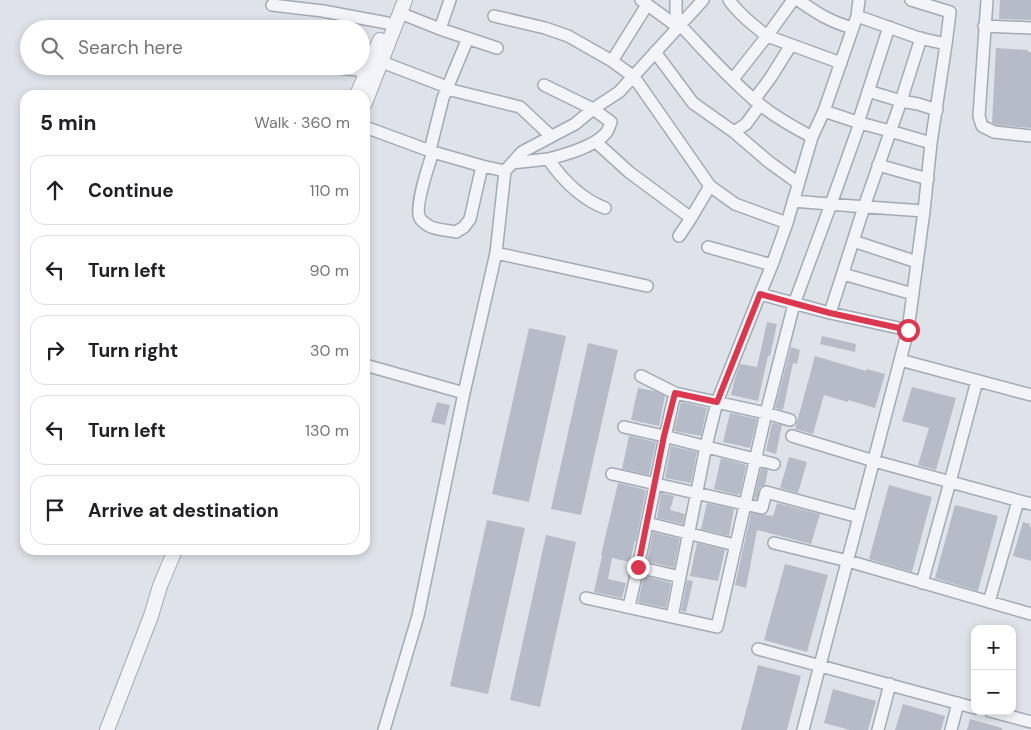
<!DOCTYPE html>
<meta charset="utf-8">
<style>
:root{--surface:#fff;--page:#f6f6f6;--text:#202124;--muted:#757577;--line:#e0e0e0}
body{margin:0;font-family:"DM Sans",sans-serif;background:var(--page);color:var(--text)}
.controls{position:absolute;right:15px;bottom:15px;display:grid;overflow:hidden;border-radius:10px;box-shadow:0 2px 8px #0003}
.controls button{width:45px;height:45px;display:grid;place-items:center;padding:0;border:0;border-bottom:1px solid var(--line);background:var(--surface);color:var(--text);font:25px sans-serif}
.stop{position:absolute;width:15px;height:15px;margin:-11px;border:4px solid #db374f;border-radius:50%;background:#fff}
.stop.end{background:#db374f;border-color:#fff;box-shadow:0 1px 5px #0008}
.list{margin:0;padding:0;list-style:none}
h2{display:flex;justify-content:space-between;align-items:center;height:65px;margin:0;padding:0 20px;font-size:21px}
h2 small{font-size:16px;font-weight:400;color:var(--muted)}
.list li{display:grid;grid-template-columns:32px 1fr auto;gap:15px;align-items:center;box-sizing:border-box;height:70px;margin:0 10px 10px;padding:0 10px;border:1px solid var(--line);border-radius:15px}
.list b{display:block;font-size:19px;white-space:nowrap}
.list em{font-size:16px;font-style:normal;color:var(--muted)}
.icon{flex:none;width:28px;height:28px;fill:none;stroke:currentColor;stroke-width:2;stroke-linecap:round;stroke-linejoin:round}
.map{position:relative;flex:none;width:1031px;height:730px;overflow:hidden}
.search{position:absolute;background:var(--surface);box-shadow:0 2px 8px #0003;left:20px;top:20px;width:350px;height:55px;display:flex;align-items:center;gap:12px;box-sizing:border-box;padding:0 18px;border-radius:28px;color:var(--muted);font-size:19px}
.panel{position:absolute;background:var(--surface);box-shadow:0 2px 8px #0003;left:20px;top:90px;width:350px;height:465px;border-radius:15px}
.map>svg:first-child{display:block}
</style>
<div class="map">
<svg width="1031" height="730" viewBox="0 0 1031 730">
<rect width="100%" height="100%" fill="#dee3e9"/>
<path fill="#b5bcc7" d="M 1000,0 L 1031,0 L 1031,20 L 999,19 Z
M 996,48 L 1028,50 L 1028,52 L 1031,52 L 1031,128 L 996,125 L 992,123 Z
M 767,322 L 777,324 L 770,356 L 768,356 L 758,401 L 731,395 L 735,378 L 740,364 L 757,367 Z
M 529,328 L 566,336 L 529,502 L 492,494 Z
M 822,336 L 856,344 L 855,352 L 820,344 Z
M 588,343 L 618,350 L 581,515 L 551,509 Z
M 791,347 L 800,350 L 797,364 L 793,363 L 783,410 L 775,408 Z
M 815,356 L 866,371 L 867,369 L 885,374 L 875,408 L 848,400 L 848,402 L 824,395 L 813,434 L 795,429 Z
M 912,387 L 956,398 L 936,470 L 918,465 L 929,428 L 902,421 Z
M 638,388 L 655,391 L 665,396 L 659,426 L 631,420 Z
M 437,402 L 450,405 L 445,425 L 431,422 Z
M 681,402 L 707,408 L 701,436 L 674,431 Z
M 730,413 L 757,419 L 750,448 L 723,442 Z
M 772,423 L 782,425 L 776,454 L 766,451 Z
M 629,436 L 656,442 L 649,475 L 622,469 Z
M 671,446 L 697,452 L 691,483 L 665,478 Z
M 789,457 L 807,462 L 798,493 L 780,488 Z
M 721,458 L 746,465 L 740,494 L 738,493 L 738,495 L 714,489 Z
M 761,468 L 768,470 L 765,485 L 760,487 L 757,499 L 754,498 Z
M 618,483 L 646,490 L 636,541 L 635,541 L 630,562 L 612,558 L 608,579 L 626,583 L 622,598 L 594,592 L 602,556 L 601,555 Z
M 889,485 L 932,497 L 912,572 L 869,559 Z
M 661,493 L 674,496 L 670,510 L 685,514 L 683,524 L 657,518 Z
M 707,503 L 734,509 L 729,536 L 701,529 Z
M 777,503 L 820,514 L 811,544 L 757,530 L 746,588 L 735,585 L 751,513 L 773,516 Z
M 955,505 L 998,516 L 978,591 L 935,578 Z
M 487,520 L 525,528 L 488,694 L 450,686 Z
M 1023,522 L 1030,524 L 1029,526 L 1031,527 L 1031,561 L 1013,556 Z
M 653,532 L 680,539 L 674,568 L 647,561 Z
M 546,535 L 576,542 L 540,707 L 510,700 Z
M 697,543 L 725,550 L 718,581 L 690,576 Z
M 785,564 L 828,575 L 807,652 L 764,640 Z
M 644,576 L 671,583 L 666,608 L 638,602 Z
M 687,580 L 693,581 L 686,612 L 681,611 Z
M 758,665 L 801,676 L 787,730 L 741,730 Z
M 833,689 L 876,701 L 868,730 L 850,730 L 824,723 Z
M 903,704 L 945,716 L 941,730 L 895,730 Z
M 970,719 L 1002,728 L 1002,730 L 967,730 Z"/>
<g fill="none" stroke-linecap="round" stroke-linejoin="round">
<g stroke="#a3aab4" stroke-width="14">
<path id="minor" d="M 641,0 L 678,27
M 676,0 L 676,12 L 678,27
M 729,0 C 739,14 753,25 767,36 L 733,79
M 793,0 L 767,36 L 841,63
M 798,0 C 817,13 830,22 853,28
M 911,0 L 950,12 L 946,44 L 931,143
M 987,0 L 979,116 L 982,126 L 994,132 L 1031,136
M 272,5 L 323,11 L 387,23
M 647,5 L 612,61 L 634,77 L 710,186 L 691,218
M 400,13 L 440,29 L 497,48
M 494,16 L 545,28 L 568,36 L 612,61
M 857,16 L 919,38 L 946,44
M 680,25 C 705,51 729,79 757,102 C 773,116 793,127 812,137 L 787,223 L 735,204 L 710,186
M 984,26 L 1031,28
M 440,29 L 450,0
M 655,52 L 693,103 L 734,132 L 769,162 L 798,183
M 374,59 L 447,87 L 447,89 L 520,107 L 551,136
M 320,66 L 366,71
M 544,85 L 593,109 L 611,122 C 609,126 609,130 606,133 C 595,146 565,155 548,159
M 868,91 L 901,101 L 921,38
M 754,100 L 771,77 L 791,45
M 824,111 L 857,16 L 859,0
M 858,123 L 889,27
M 365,127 L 433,152 L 482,166 L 470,219 L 464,227 L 456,232 C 448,230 436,230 429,226 C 426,224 421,221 420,218 C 414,208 429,164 433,152
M 734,132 L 746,124 L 760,105
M 812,137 L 824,111 L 860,123
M 596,142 L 629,172 L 691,218 L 679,236
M 430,150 L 443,98 L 468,38
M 512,163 L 548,159 C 562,179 581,199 605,208
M 878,165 L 928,179
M 482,166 L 505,171 L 522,152 L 575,124 L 593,109 L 619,92 L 703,0
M 787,223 L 772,265 L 760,294 L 830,313 L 908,330 L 924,211 L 853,206 L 793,201
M 853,241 L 917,262
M 708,247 L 772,265
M 496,253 L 647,286
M 843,274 L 913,294
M 830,313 L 864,207 L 901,101 L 918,104 L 937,110
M 900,360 L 1031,395
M 365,365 L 464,393
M 641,376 L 675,393 L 766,413 L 790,420
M 624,427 L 664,436 L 774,464
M 792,436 L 874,461 L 1031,504
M 612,474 L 762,508 L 766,492 L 859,517
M 647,523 L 735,545
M 774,543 L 848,561 L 1031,614
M 638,567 L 680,577
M 922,583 L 950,482 L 977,381
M 586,598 L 717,627 L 766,413 L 794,304 L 831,204 L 860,123 L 890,131 L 931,143 L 924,211
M 989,602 L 1018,501
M 629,606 C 646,536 658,464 675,393
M 672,617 L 706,446 L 717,402 L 760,294
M 758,649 L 975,708
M 990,711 L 1031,722
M 384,730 L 418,616 L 464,393 L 496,253 L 505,171
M 803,730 L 908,330
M 878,730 L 890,684
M 951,730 L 958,703"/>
</g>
<g stroke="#a3aab4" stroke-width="16">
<path id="tertiary" d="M 357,95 L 380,40
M 365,103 L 405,0
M 107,730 L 151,616 L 160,586 L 175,550"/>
</g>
<use href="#minor" stroke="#f2f4f7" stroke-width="11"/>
<use href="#tertiary" stroke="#f2f4f7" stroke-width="14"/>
</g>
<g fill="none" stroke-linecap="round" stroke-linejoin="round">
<path stroke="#db374f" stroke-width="6" d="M 638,567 L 664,436 L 675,393 L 717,402 L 760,294 L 830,313 L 908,330"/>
</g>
</svg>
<div class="controls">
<button>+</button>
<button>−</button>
</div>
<div class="stop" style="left:908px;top:330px"></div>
<div class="stop end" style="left:638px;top:567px"></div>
<div class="search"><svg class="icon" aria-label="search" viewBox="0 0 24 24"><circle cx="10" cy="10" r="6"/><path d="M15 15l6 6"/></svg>Search here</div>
<section class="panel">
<h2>5 min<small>Walk · 360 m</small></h2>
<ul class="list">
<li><svg class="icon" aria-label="ahead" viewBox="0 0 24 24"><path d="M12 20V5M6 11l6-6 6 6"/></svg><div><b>Continue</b></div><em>110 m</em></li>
<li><svg class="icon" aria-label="left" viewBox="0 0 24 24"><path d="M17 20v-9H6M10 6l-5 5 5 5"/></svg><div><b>Turn left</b></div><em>90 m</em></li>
<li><svg class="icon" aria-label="right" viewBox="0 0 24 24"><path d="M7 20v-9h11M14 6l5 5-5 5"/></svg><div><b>Turn right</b></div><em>30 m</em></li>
<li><svg class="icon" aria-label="left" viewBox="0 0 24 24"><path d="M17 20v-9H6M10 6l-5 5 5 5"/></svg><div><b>Turn left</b></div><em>130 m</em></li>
<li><svg class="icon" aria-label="arrive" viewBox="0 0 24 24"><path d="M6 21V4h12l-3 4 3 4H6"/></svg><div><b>Arrive at destination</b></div></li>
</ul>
</section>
</div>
